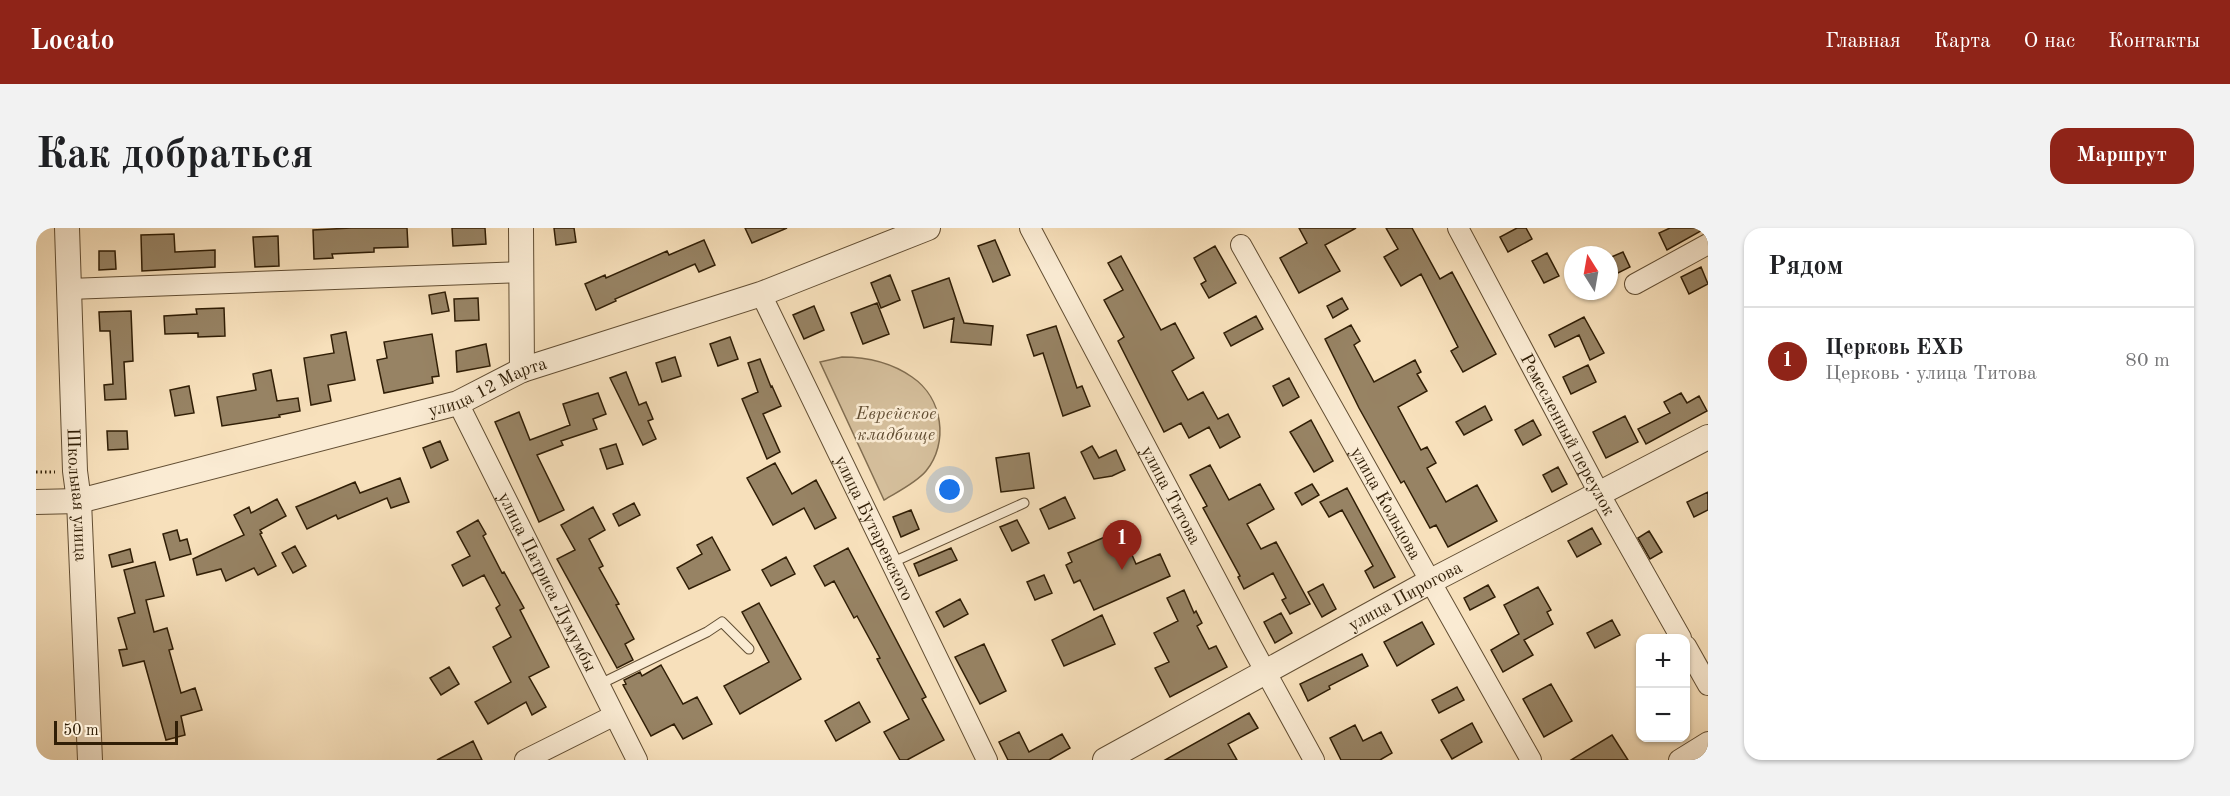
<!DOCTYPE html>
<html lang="ru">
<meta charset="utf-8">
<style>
:root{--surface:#fff;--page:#f2f2f2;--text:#202124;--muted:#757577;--line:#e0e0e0;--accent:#8f2418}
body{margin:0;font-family:"Old Standard TT",serif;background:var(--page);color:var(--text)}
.controls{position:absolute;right:18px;bottom:18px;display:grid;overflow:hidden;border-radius:12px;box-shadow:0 2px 4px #0004}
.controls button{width:54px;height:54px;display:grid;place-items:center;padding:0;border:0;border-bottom:2px solid var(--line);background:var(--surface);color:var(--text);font:30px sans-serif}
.compass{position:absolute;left:1528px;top:18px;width:54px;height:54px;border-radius:50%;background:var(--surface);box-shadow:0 2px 4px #0004;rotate:349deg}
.scale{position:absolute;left:18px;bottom:15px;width:124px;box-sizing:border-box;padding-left:6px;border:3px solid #301e06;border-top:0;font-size:16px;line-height:21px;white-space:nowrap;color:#301e06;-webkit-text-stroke:4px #faebd3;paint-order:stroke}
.you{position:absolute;left:914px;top:262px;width:21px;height:21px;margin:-15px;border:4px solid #fff;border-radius:50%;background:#1a73e8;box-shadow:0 0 0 9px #1a73e833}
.badge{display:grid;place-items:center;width:39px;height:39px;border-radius:50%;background:var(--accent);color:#fff;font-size:20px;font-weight:700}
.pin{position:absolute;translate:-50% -50px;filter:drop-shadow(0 2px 3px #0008)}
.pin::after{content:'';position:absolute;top:32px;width:21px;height:18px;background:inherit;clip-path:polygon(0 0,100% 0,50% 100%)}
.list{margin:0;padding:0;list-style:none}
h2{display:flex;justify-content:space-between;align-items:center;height:78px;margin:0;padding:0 24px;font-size:26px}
h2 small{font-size:20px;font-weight:400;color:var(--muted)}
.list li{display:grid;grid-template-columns:39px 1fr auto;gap:18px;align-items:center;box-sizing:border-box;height:108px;padding:0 24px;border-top:2px solid var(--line)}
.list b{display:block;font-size:22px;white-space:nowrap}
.list p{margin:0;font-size:20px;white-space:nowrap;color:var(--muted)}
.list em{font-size:20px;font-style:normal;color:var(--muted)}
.map{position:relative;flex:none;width:1672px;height:532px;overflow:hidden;border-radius:18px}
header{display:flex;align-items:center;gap:36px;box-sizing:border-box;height:84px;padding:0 30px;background:var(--accent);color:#fff}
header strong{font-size:28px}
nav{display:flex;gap:33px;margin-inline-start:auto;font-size:21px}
.intro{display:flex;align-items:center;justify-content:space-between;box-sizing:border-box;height:144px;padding:0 36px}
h1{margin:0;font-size:42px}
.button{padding:15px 27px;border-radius:18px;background:var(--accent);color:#fff;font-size:21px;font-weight:700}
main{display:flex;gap:36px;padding:0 36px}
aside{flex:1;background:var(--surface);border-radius:18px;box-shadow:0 2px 4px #0004}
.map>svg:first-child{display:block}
</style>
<header>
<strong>Locato</strong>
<nav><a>Главная</a><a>Карта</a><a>О нас</a><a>Контакты</a></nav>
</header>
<div class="intro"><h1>Как добраться</h1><a class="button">Маршрут</a></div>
<main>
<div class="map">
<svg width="1672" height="532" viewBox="0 0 1672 532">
<rect width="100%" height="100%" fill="#f7e0bb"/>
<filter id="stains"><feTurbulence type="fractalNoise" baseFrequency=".00333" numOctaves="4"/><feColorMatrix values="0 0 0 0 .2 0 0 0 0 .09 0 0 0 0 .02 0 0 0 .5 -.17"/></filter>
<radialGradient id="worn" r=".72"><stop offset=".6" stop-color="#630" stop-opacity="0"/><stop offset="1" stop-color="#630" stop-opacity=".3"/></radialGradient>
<path fill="#d5bf9c" stroke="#826e51" stroke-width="1.5" d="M 806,129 C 831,129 856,135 876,149 C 907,170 913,215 890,243 C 880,255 861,264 848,272 L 784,134 Z"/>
<path fill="#978364" stroke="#301e06" stroke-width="1.5" d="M 315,0 L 371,0 L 372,19 L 338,20 L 338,24 L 296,26 L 297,30 L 278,31 L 277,2 Z
M 416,0 L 449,0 L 450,16 L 417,18 Z
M 518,0 L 538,0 L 540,14 L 520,17 Z
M 709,0 L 751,0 L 716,15 Z
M 1263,0 L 1320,0 L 1289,17 L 1304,43 L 1263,65 L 1244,30 L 1271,15 Z
M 1350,0 L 1376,0 L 1404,51 L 1416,44 L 1460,126 L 1427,144 L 1415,123 L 1422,119 L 1385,46 L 1365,58 L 1348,29 L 1362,21 Z
M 1481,0 L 1490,0 L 1496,11 L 1472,24 L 1464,9 Z
M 1634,0 L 1670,0 L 1631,22 L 1623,5 Z
M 138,6 L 139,24 L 179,22 L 179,39 L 106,43 L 105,7 Z
M 242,8 L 243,38 L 219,39 L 217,9 Z
M 668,12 L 679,37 L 663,44 L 659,36 L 579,71 L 580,73 L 560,82 L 549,56 L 569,47 L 570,50 L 631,23 L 633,27 Z
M 959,12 L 974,47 L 957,54 L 942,18 Z
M 1179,18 L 1200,55 L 1173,70 L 1165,56 L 1170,53 L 1158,30 Z
M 63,23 L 79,23 L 80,41 L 63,42 Z
M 1587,24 L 1594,39 L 1578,47 L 1573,30 Z
M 1511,25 L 1523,48 L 1508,55 L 1496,33 Z
M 1085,28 L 1125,102 L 1139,95 L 1158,130 L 1136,143 L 1152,172 L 1167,164 L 1182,191 L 1192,186 L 1204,209 L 1184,220 L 1173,199 L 1153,210 L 1145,195 L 1128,204 L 1082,113 L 1088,109 L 1068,72 L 1087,62 L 1072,35 Z
M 1665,39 L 1672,56 L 1653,66 L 1645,49 Z
M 854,47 L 864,72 L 845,80 L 835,55 Z
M 913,50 L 928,95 L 957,98 L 955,117 L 915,114 L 918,90 L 888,100 L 876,63 Z
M 409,64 L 413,83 L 396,86 L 393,67 Z
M 442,70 L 443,92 L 419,93 L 418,71 Z
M 1306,70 L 1312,81 L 1297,90 L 1291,78 Z
M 841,75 L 853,106 L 827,116 L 815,85 Z
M 778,78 L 788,102 L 768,111 L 757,87 Z
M 188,80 L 189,108 L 162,109 L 162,105 L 129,106 L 128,88 L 161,86 L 160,81 Z
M 95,83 L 97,133 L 88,134 L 90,171 L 69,172 L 68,157 L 77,156 L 74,103 L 64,103 L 63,84 Z
M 1220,88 L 1227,101 L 1195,118 L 1188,105 Z
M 1548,89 L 1568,125 L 1554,132 L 1543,107 L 1519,119 L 1513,107 Z
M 1315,97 L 1324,113 L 1318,117 L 1338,154 L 1379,132 L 1385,144 L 1381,146 L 1391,163 L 1362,179 L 1385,222 L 1391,219 L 1400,235 L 1391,240 L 1410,274 L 1441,257 L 1461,293 L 1412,319 L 1400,297 L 1394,300 L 1368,253 L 1365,255 L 1323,180 L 1289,111 Z
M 1020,98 L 1041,160 L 1046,158 L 1054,178 L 1027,188 L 1007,125 L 998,128 L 991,107 Z
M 310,104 L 319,152 L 292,157 L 295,173 L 275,177 L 268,130 L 298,125 L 295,107 Z
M 396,106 L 403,148 L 396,149 L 397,155 L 348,165 L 341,132 L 351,130 L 348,114 Z
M 694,109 L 702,131 L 682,138 L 674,116 Z
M 450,116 L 454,138 L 421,144 L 420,123 Z
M 639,129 L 645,148 L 626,154 L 620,135 Z
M 724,131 L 735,159 L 736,158 L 745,178 L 727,186 L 744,224 L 731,231 L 706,171 L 722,164 L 712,135 Z
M 1552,137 L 1560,154 L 1535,166 L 1527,149 Z
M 235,142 L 241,173 L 262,170 L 264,183 L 243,187 L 244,189 L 186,198 L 181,169 L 220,162 L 217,146 Z
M 590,144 L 603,177 L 610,174 L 617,191 L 612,193 L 620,211 L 607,217 L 574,150 Z
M 1253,150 L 1263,169 L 1247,178 L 1237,158 Z
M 153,158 L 158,185 L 139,188 L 134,162 Z
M 562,165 L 570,186 L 557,191 L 561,201 L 525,213 L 527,217 L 501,227 L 528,282 L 503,294 L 459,194 L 483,184 L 494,212 L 534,197 L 527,176 Z
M 1645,165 L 1651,175 L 1663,168 L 1671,183 L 1610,216 L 1602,201 L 1634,185 L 1628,174 Z
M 1449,178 L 1456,192 L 1428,207 L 1420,194 Z
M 1589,188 L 1602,214 L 1570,230 L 1557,204 Z
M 1275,192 L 1297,233 L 1278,244 L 1254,204 Z
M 1497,192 L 1505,207 L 1487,217 L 1479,202 Z
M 71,203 L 91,203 L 92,221 L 72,222 Z
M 404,213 L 412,232 L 395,240 L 387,220 Z
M 580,216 L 587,236 L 571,241 L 564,221 Z
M 1056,218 L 1063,230 L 1080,222 L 1089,242 L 1076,248 L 1058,251 L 1045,224 Z
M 993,225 L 998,260 L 965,264 L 960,230 Z
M 739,235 L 756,266 L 780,252 L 800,290 L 779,301 L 768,280 L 737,297 L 711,250 Z
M 1174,237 L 1193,272 L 1224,256 L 1238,281 L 1211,296 L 1225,321 L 1240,314 L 1274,376 L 1254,386 L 1246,372 L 1250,370 L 1237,345 L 1208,361 L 1202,349 L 1204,348 L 1167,280 L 1171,278 L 1154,247 Z
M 1522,239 L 1531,256 L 1516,264 L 1507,247 Z
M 364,250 L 373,274 L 355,280 L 351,270 L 302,291 L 300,287 L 271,301 L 260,279 L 319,254 L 324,265 Z
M 1276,256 L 1283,267 L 1266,277 L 1259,265 Z
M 1311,260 L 1359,349 L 1338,360 L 1329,343 L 1337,338 L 1306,282 L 1293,289 L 1284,274 Z
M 1672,264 L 1672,282 L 1658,289 L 1651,274 Z
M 1029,269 L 1039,290 L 1013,301 L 1004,281 Z
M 241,271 L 250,288 L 224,302 L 226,305 L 224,306 L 240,338 L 222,347 L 218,340 L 190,353 L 185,341 L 161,347 L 157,331 L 208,307 L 198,287 L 213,279 L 215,285 Z
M 598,275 L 604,287 L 583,298 L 577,286 Z
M 557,279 L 569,302 L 553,311 L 567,338 L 563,340 L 583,376 L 580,377 L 598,411 L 589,416 L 597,432 L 581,440 L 521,331 L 539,322 L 525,297 Z
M 875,282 L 883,301 L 865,309 L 857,289 Z
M 442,292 L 450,306 L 447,308 L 466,345 L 468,344 L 488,380 L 484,382 L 513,439 L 493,449 L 510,479 L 496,487 L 490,474 L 452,496 L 439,474 L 475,454 L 457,419 L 475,409 L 460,380 L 464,377 L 448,347 L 427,358 L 416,337 L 434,328 L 421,304 Z
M 981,292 L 993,315 L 976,323 L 964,299 Z
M 1556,300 L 1565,316 L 1541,329 L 1532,313 Z
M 141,302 L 144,313 L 151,311 L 155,326 L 134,332 L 127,306 Z
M 1085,302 L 1100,336 L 1124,326 L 1134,348 L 1058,382 L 1044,352 L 1038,355 L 1030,337 L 1036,334 L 1032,325 Z
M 1613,303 L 1626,324 L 1614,331 L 1602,310 Z
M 676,309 L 694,342 L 653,361 L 641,340 L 666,326 L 661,317 Z
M 259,318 L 270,338 L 257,345 L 246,325 Z
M 812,320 L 890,469 L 886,471 L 908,512 L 871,532 L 864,532 L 848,504 L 873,491 L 841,431 L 844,430 L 821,388 L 818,390 L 798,353 L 789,358 L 778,338 Z
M 915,320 L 921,332 L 883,348 L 878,336 Z
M 94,321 L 97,334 L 76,339 L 73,327 Z
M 750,329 L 759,346 L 735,358 L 726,342 Z
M 119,334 L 128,368 L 110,372 L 118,404 L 131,400 L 137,421 L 133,422 L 145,465 L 159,460 L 166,482 L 145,488 L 149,507 L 130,512 L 108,433 L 87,438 L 83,422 L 91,421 L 82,390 L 99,385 L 88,342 Z
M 1008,347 L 1016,365 L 999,372 L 991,354 Z
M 1287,356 L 1300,381 L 1286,389 L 1272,364 Z
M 1452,357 L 1459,369 L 1434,382 L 1428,370 Z
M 1502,359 L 1515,382 L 1511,384 L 1517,396 L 1488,412 L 1497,427 L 1467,444 L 1455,422 L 1483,406 L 1468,377 Z
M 1148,362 L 1158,385 L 1160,383 L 1166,395 L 1161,398 L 1173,421 L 1180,418 L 1191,439 L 1134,469 L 1119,440 L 1133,434 L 1118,405 L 1142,393 L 1131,370 Z
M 924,371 L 932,386 L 908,399 L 900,384 Z
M 723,375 L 765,451 L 704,486 L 688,458 L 733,434 L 706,384 Z
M 1245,385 L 1256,405 L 1239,415 L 1228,394 Z
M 1066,387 L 1079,416 L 1028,438 L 1016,412 Z
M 1576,392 L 1584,407 L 1559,420 L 1551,405 Z
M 1386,394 L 1398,416 L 1361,438 L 1348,414 Z
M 948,416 L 970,463 L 944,476 L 919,429 Z
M 1326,426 L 1332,438 L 1293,458 L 1294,461 L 1272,473 L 1264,456 Z
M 625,437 L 647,476 L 661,469 L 676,496 L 647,511 L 638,496 L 615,508 L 587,457 L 590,456 L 588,452 L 604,444 L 606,448 Z
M 413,439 L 423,456 L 405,467 L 394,450 Z
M 1515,456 L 1536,493 L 1508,509 L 1487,471 Z
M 1421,459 L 1428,472 L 1403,485 L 1396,472 Z
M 823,474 L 834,494 L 800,513 L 789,493 Z
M 1213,485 L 1222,500 L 1192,516 L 1201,532 L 1129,532 Z
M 1436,495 L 1446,514 L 1416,531 L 1405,512 Z
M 1319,497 L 1327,513 L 1345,504 L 1356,525 L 1344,532 L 1305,532 L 1294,510 Z
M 983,504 L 993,524 L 1026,506 L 1034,520 L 1013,532 L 972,532 L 963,514 Z
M 1576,507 L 1592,532 L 1535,532 Z
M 437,513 L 446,532 L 401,532 L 422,521 Z"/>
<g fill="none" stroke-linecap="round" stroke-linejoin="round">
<g stroke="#624e33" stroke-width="11">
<path id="service" d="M 855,335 L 988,275
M 562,457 L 671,404 L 686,394 L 713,421"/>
</g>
<g stroke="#624e33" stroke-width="22">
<g id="minor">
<path id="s1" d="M 994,0 L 1216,419 L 1278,532"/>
<path id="s2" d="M 1422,0 L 1563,265 L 1645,410"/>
<path id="s3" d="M 1205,17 L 1495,532"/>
<path d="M 1599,56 L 1672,16"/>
<path d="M 33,61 L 485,44"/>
<path id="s4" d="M 725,66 L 951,532"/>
<path id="s5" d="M 422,175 L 601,532"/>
<path d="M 1650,418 L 1672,457"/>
<path d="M 489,532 L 577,488"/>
<path d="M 1643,532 L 1672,514"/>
</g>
</g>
<g stroke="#624e33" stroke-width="26">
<g id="tertiary">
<path id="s6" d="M 31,0 L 39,243 L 43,273 L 54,532"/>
<path d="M 485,0 L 486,142"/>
<path id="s7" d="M 0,274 L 43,273 L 422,175 L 486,142 L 725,66 L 892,0"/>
<path id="s8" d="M 1069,532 L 1395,353 L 1672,209"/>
</g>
</g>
<path stroke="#301e06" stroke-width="3" stroke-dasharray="1.5 3" stroke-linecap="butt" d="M 0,244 L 19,244"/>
<use href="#service" stroke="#faebd3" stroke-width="9"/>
<use href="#minor" stroke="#faebd3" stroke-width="20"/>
<use href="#tertiary" stroke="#faebd3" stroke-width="24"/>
</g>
<g text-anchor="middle" stroke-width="5" stroke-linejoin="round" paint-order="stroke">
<g font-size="18" fill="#301e06" stroke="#faebd3">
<text dy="6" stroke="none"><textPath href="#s7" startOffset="468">улица 12 Марта</textPath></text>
<text dy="6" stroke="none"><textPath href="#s2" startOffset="234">Ремесленный переулок</textPath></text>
<text dy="6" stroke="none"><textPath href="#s6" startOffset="267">Школьная улица</textPath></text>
<text dy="6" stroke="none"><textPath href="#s1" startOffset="302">улица Титова</textPath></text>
<text dy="6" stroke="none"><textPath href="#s3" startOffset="296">улица Кольцова</textPath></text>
<text dy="6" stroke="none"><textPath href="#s4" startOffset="260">улица Бутаревского</textPath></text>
<text dy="6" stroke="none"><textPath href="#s5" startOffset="200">улица Патриса Лумумбы</textPath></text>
<text dy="6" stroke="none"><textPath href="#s8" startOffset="342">улица Пирогова</textPath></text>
</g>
<g font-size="18" font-style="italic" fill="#624e33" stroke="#faebd3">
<text x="860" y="191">Еврейское<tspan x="860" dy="21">кладбище</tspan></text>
</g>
</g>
<rect width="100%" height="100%" filter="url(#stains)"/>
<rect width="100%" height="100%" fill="url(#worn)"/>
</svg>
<div class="controls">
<button>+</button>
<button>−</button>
</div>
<svg class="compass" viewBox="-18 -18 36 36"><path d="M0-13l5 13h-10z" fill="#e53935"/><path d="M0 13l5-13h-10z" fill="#757577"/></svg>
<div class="scale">50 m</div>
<div class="you"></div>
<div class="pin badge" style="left:1086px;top:342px">1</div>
</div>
<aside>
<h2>Рядом<small></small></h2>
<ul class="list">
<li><span class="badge">1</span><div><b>Церковь ЕХБ</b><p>Церковь · улица Титова</p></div><em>80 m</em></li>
</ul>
</aside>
</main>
